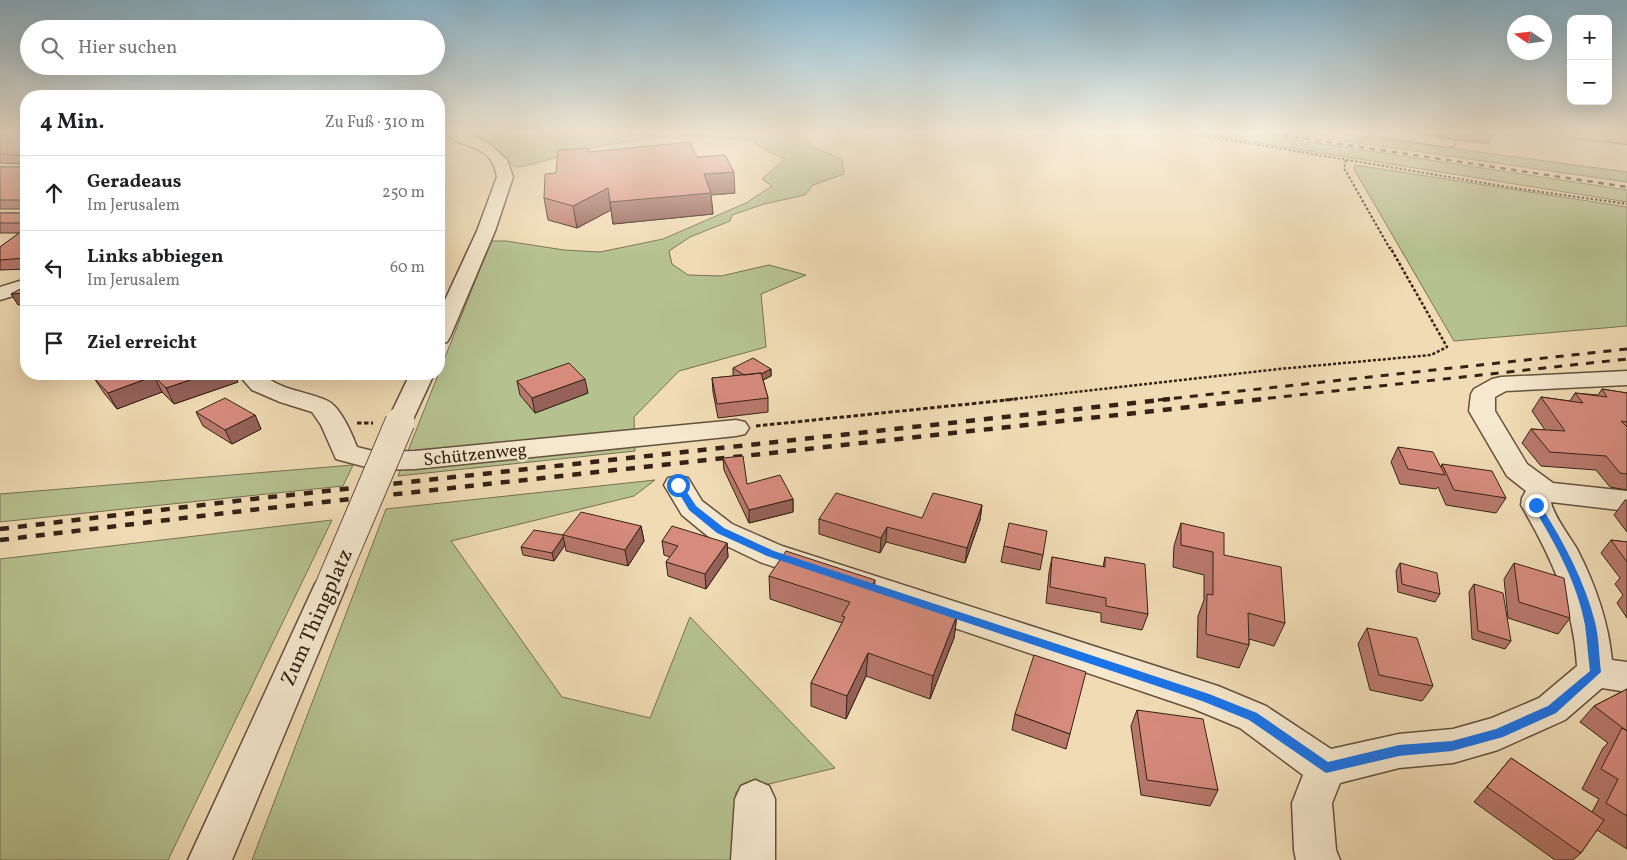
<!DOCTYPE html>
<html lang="de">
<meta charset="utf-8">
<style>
:root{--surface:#fff;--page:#f2f2f2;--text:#202124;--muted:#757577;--line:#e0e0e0}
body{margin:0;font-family:Vollkorn,serif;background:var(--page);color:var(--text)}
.controls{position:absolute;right:15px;top:15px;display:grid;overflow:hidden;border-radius:10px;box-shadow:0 5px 20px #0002}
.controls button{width:45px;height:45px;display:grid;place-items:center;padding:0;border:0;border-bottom:1px solid var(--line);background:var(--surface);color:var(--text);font:25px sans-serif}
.compass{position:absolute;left:1507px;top:15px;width:45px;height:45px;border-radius:50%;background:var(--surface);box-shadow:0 5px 20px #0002;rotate:283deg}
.stop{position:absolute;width:15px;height:15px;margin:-11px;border:4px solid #1a73e8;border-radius:50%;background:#fff}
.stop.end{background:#1a73e8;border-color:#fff;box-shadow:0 1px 5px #0008}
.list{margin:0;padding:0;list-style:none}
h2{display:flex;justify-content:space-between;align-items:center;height:65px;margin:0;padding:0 20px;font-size:21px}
h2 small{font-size:16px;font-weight:400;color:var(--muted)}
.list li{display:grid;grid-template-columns:32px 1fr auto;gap:15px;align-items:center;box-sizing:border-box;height:75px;padding:0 20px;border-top:1px solid var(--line)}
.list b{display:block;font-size:19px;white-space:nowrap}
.list p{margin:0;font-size:16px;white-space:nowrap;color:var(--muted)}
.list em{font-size:16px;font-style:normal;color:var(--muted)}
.icon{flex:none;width:28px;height:28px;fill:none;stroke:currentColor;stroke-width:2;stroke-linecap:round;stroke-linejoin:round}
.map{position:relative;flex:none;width:1627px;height:860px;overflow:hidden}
.search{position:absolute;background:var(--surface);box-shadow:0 5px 20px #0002;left:20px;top:20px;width:425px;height:55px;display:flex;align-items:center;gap:12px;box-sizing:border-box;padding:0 18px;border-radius:28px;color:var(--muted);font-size:19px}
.panel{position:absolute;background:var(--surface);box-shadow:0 5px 20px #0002;left:20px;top:90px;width:425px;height:290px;border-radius:20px}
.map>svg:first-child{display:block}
</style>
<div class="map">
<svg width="1627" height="860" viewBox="0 0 1627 860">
<rect width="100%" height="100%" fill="#f0dbb4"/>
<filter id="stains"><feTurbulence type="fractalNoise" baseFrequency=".004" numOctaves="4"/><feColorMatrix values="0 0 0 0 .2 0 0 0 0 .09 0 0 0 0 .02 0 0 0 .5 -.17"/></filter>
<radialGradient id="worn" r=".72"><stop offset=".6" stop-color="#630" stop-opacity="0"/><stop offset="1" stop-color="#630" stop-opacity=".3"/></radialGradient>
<path fill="#b6c190" stroke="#767254" d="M 471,132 L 806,132 L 800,136 L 815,148 L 842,159 L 844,174 L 813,185 L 805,195 L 764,204 L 732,215 L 730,221 L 690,237 L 669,251 L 672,264 L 688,275 L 721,276 L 769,265 L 806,275 L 761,294 L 766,347 L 679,371 L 634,417 L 635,451 L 398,476 L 491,241 L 506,241 L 564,250 L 600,252 L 663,239 L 746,203 L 772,186 L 762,179 L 785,159 L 769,152 L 752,140 L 689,135 L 640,139 L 597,147 L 520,167 L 513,166 L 494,144 Z
M 1191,132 L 1244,132 L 1627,190 L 1627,202 Z
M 1283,132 L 1330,132 L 1627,172 L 1627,182 Z
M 1355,165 L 1627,207 L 1627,326 L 1454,341 L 1354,169 Z
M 353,465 L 343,486 L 0,522 L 0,494 Z
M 655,480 L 634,496 L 451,541 L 562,697 L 650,718 L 690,617 L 835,768 L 736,792 L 732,860 L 252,860 L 386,509 Z
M 332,520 L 168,860 L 0,860 L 0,559 Z"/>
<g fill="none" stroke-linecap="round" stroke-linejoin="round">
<g stroke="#64513e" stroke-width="3">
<path id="minor" d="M 446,132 L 466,132 L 491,145 L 507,160 L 513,177 L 495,231 L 450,337 L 447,342 L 439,344 L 439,313 L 477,231 L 497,177 C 492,142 462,151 446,132 Z
M 1373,132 L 1410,132 L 1448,139 L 1453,140 L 1455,143 L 1453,146 L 1448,147 L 1380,136 Z
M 26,279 L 26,292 L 0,300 L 0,287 Z
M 1627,371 L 1627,385 L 1506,391 L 1495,397 L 1495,411 L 1527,464 L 1553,483 L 1627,491 L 1627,511 L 1551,502 C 1553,515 1570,537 1577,549 C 1595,584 1608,620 1612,660 L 1627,662 L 1627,692 L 1602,688 L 1565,720 L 1498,750 L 1453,763 L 1399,768 L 1340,783 L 1332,803 L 1336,850 L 1340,860 L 1296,860 L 1294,850 L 1292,803 L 1303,775 L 1240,728 L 1194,709 L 760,562 L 710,538 L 682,515 L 664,485 L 668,478 L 678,476 L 688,478 L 702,501 L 732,524 L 782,546 L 1218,686 L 1266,706 L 1331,749 L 1399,734 L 1453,729 L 1492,718 L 1539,698 L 1577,666 C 1574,606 1551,556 1521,505 L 1522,498 L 1526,491 L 1507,476 L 1469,411 L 1471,394 L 1474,389 L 1492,379 L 1501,377 Z
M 238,374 L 263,374 C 281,391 307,391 328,401 C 341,408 352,434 357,447 L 377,452 L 415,451 L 736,420 L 745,422 L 749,428 L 745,434 L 736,436 L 415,469 L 377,470 L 336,459 L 321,425 L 312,412 L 280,402 L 252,390 Z
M 410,374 L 434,374 L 409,428 L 400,430 L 391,428 L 387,422 Z
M 331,572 L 342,576 L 347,584 L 232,860 L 188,860 L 315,584 L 320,576 Z
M 755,780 L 769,786 L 775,799 L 775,860 L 731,860 L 735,799 L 741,786 Z"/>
</g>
<g stroke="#352317" stroke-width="2">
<path id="major" d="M 1561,132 L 1627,134 L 1627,144 L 1568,137 Z"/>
</g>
<path stroke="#352317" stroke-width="2" stroke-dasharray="2.5 2" stroke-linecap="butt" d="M 1182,132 L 1514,188 L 1627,204
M 1540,132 L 1552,134
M 1346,160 L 1344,168 L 1390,249"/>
<path stroke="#352317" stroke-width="2.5" stroke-dasharray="3 2" stroke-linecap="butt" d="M 1005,400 L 1279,369 L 1431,355 L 1447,347 L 1390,247"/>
<path stroke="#352317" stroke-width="3" stroke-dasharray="4.5 2.5" stroke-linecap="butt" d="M 357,423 L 373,423
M 756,426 L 1017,399"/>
<use href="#minor" fill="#f5e8ce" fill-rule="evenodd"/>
<use href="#major" fill="#e8be7a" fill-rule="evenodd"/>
<path stroke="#352317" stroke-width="2.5" stroke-dasharray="5.5 5.5" stroke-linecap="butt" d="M 1261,132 L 1627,187"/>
<path stroke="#352317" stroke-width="3" stroke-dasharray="8 8" stroke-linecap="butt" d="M 1158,400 L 1627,349
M 1252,400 L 1627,359"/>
<path stroke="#352317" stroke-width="4.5" stroke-dasharray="9 9" stroke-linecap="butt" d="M 0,529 L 253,499 L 1170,399
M 0,540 L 251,510 L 1263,399"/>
<g stroke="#64513e" stroke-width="31" stroke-linecap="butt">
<path id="minor-bridge" d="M 331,584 L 400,422"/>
</g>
<use href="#minor-bridge" stroke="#f5e8ce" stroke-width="29"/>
</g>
<path fill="#b8786c" stroke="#352317" d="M 0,132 L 26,132 L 26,269 L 0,270 L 0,247 L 19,233 L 0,233 L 0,213 L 22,213 L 22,209 L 0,209 L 0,167 L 21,167 L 22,164 L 0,163 Z
M 1439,132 L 1492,132 L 1493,134 L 1489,144 L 1455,140 L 1439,135 Z
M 590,152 L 697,157 L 735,193 L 711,195 L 713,214 L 613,224 L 611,210 L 577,228 L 548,220 L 544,198 L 556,173 Z
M 733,368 L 771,369 L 771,376 L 763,380 L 768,398 L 768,412 L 718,418 L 713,392 L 712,378 L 735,376 L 733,375 Z
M 105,374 L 238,382 L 174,404 L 162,392 L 117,409 L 104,393 L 94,378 Z
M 517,381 L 588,393 L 535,413 L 520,395 Z
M 1602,389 L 1627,393 L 1627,490 L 1610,487 L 1596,470 L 1541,466 L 1522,443 L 1531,429 L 1545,430 L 1532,411 L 1541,397 L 1570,401 L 1575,393 L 1598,395 Z
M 196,412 L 255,415 L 261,429 L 232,444 L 203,426 Z
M 1398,447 L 1441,467 L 1442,464 L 1506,498 L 1496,513 L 1446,505 L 1438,487 L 1436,489 L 1400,484 L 1391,462 Z
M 723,458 L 747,484 L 793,499 L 793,512 L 749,523 L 724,470 Z
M 1625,500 L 1627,500 L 1627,532 L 1614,515 Z
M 982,505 L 980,520 L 965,563 L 886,542 L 880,553 L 819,534 L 819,519 L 922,518 Z
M 1181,523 L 1224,555 L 1285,623 L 1274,646 L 1249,639 L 1249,645 L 1239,668 L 1197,657 L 1198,616 L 1204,600 L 1204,575 L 1173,567 L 1174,546 Z
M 641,526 L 644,541 L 628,566 L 566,551 L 565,545 L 554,561 L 523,555 L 521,547 L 563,535 Z
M 1611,540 L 1627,542 L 1627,618 L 1617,603 L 1623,595 L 1615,584 L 1620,578 L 1601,553 Z
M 662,541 L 727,543 L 728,557 L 706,589 L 668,576 L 666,562 L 670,557 L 664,555 Z
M 1004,546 L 1043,555 L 1040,570 L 1001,562 Z
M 1052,557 L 1103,567 L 1105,557 L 1148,614 L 1142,630 L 1101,622 L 1101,613 L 1046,603 L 1049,573 Z
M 1400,563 L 1440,594 L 1435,602 L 1398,592 L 1396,571 Z
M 1514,563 L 1570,618 L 1558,634 L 1508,618 L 1504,579 Z
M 769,576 L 874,588 L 957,615 L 954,638 L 930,699 L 866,676 L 846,719 L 811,706 L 811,683 L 842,623 L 770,599 Z
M 1474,584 L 1511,641 L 1505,649 L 1472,639 L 1469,592 Z
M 1367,628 L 1433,686 L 1422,701 L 1370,690 L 1358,644 Z
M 1627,689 L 1627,849 L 1597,830 L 1581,853 L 1573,860 L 1555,860 L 1474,802 L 1511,758 L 1592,812 L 1599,799 L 1582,789 L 1603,748 L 1608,743 L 1580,722 L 1594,706 Z
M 1137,710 L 1218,790 L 1210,806 L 1141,795 L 1131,726 Z
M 1015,714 L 1070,734 L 1066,749 L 1012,730 Z"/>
<path fill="#966158" stroke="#352317" d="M 734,172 L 735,193 L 711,195 L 713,214 L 613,224 L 610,202 L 704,174 Z
M 608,188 L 611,210 L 577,228 L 573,206 Z
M 26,293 L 26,304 L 18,305 L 11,294 Z
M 771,369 L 771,376 L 751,386 L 751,379 Z
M 208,374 L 235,374 L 238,382 L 174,404 L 166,388 Z
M 154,376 L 162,392 L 117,409 L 108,393 Z
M 585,379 L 588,393 L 535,413 L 532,398 Z
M 255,415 L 261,429 L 232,444 L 225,430 Z
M 793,499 L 793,512 L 749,523 L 749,510 Z
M 982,505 L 980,520 L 965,563 L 967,548 Z
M 641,526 L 644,541 L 628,566 L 625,550 Z
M 887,527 L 886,542 L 880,553 L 881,538 Z
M 563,537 L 565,545 L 554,561 L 552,553 Z
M 727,543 L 728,557 L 706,589 L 705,574 Z
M 875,580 L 874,602 L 871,587 Z
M 957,615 L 954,638 L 930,699 L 933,676 Z
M 868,653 L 866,676 L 846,719 L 847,696 Z"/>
<path fill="#d68b7d" stroke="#352317" d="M 0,132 L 26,132 L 26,223 L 0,223 L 0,213 L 22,213 L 22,201 L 21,200 L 0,200 L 0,167 L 21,167 L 23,157 L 21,155 L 0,154 Z
M 1481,132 L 1492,132 L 1493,134 Z
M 690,142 L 697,157 L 725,155 L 734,172 L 704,174 L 711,193 L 610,202 L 608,188 L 573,206 L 544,198 L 545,174 L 556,173 L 558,150 L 589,148 L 589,152 Z
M 26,228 L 26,258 L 0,260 L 0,247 Z
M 26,286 L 26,293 L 11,294 Z
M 753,358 L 771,369 L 761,374 L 761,373 L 744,375 L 733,368 Z
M 569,363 L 585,379 L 532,398 L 517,381 Z
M 761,373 L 768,398 L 717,404 L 712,378 Z
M 105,374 L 208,374 L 166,388 L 154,376 L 108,393 L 94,378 Z
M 1602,389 L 1627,393 L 1627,422 L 1621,421 L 1627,427 L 1627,474 L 1620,473 L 1606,456 L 1550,452 L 1531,429 L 1565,431 L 1541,397 L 1583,403 L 1575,393 L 1607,397 Z
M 225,398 L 255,415 L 225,430 L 196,412 Z
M 1398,447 L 1433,452 L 1445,475 L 1408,469 Z
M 743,456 L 747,484 L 780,475 L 793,499 L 749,510 L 723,458 Z
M 1442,464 L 1492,471 L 1506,498 L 1454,490 Z
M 836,493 L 922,518 L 933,493 L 982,505 L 967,548 L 887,527 L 881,538 L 819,519 Z
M 581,512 L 641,526 L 625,550 L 563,535 Z
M 1009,523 L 1047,531 L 1043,555 L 1004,546 Z
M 1181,523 L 1224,533 L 1224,555 L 1281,567 L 1285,623 L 1248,613 L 1249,645 L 1206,634 L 1207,594 L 1213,595 L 1213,552 L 1181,545 Z
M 672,526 L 727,543 L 705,574 L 666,562 L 678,546 L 662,541 Z
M 534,530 L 563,535 L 563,537 L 552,553 L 521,547 Z
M 1611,540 L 1627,542 L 1627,562 Z
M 786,551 L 875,580 L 871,587 L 957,615 L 933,676 L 868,653 L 847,696 L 811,683 L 845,617 L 842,616 L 850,602 L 769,576 Z
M 1052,557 L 1105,567 L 1105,557 L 1145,564 L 1148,614 L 1106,606 L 1106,598 L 1050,587 Z
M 1400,563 L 1437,573 L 1440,594 L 1402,584 Z
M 1514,563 L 1564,578 L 1570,618 L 1519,602 Z
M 1474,584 L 1503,593 L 1511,641 L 1478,631 Z
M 1367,628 L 1417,638 L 1433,686 L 1379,675 Z
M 1034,655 L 1086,672 L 1070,734 L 1015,714 Z
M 1627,689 L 1627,731 L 1594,706 Z
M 1137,710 L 1203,719 L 1218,790 L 1147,780 Z
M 1622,728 L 1627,731 L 1627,816 L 1606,803 L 1618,779 L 1601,769 Z
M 1511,758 L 1604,820 L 1581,853 L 1487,787 Z"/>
<linearGradient id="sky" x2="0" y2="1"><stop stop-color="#89b7d0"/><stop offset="0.52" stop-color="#f8efdd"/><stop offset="1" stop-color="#f8efdd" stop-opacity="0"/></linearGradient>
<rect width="1627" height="253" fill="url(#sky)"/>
<path fill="#1a73e8" d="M 678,482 L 681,483 L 696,506 L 724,528 L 774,551 L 1209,694 L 1257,713 L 1328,762 L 1399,745 L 1452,741 L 1496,729 L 1548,706 L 1590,671 C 1588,655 1587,640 1585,625 C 1577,581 1554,542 1532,505 L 1536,502 L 1539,503 C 1563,541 1584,579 1595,622 C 1599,638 1599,656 1601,672 L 1556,713 L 1503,737 L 1452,751 L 1399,756 L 1326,773 L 1249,720 L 1202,701 L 767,556 L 717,533 L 689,510 L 674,485 Z"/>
<g text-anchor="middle" stroke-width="4.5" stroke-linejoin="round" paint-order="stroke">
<g font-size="18" fill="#352317" stroke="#f5e8ce">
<text transform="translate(475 454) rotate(-6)" y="6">Schützenweg</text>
</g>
<g font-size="21" fill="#352317" stroke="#f5e8ce">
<text transform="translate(316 617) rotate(-66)" y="7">Zum Thingplatz</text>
</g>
</g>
<rect width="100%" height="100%" filter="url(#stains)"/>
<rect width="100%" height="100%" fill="url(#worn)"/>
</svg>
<div class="controls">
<button>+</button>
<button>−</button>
</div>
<svg class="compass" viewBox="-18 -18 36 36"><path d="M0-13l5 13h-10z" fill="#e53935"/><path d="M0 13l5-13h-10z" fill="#757577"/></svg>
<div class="stop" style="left:678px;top:485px"></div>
<div class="stop end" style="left:1536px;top:505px"></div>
<div class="search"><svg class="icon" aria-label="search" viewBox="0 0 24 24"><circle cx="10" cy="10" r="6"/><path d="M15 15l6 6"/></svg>Hier suchen</div>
<section class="panel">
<h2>4 Min.<small>Zu Fuß · 310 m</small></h2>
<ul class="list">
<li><svg class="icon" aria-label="ahead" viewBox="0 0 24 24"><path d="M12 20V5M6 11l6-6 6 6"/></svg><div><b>Geradeaus</b><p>Im Jerusalem</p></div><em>250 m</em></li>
<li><svg class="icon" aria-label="left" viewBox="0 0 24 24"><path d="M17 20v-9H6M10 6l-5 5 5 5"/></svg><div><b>Links abbiegen</b><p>Im Jerusalem</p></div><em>60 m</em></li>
<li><svg class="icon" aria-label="arrive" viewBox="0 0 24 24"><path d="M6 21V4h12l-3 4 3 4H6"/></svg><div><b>Ziel erreicht</b></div></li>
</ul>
</section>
</div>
